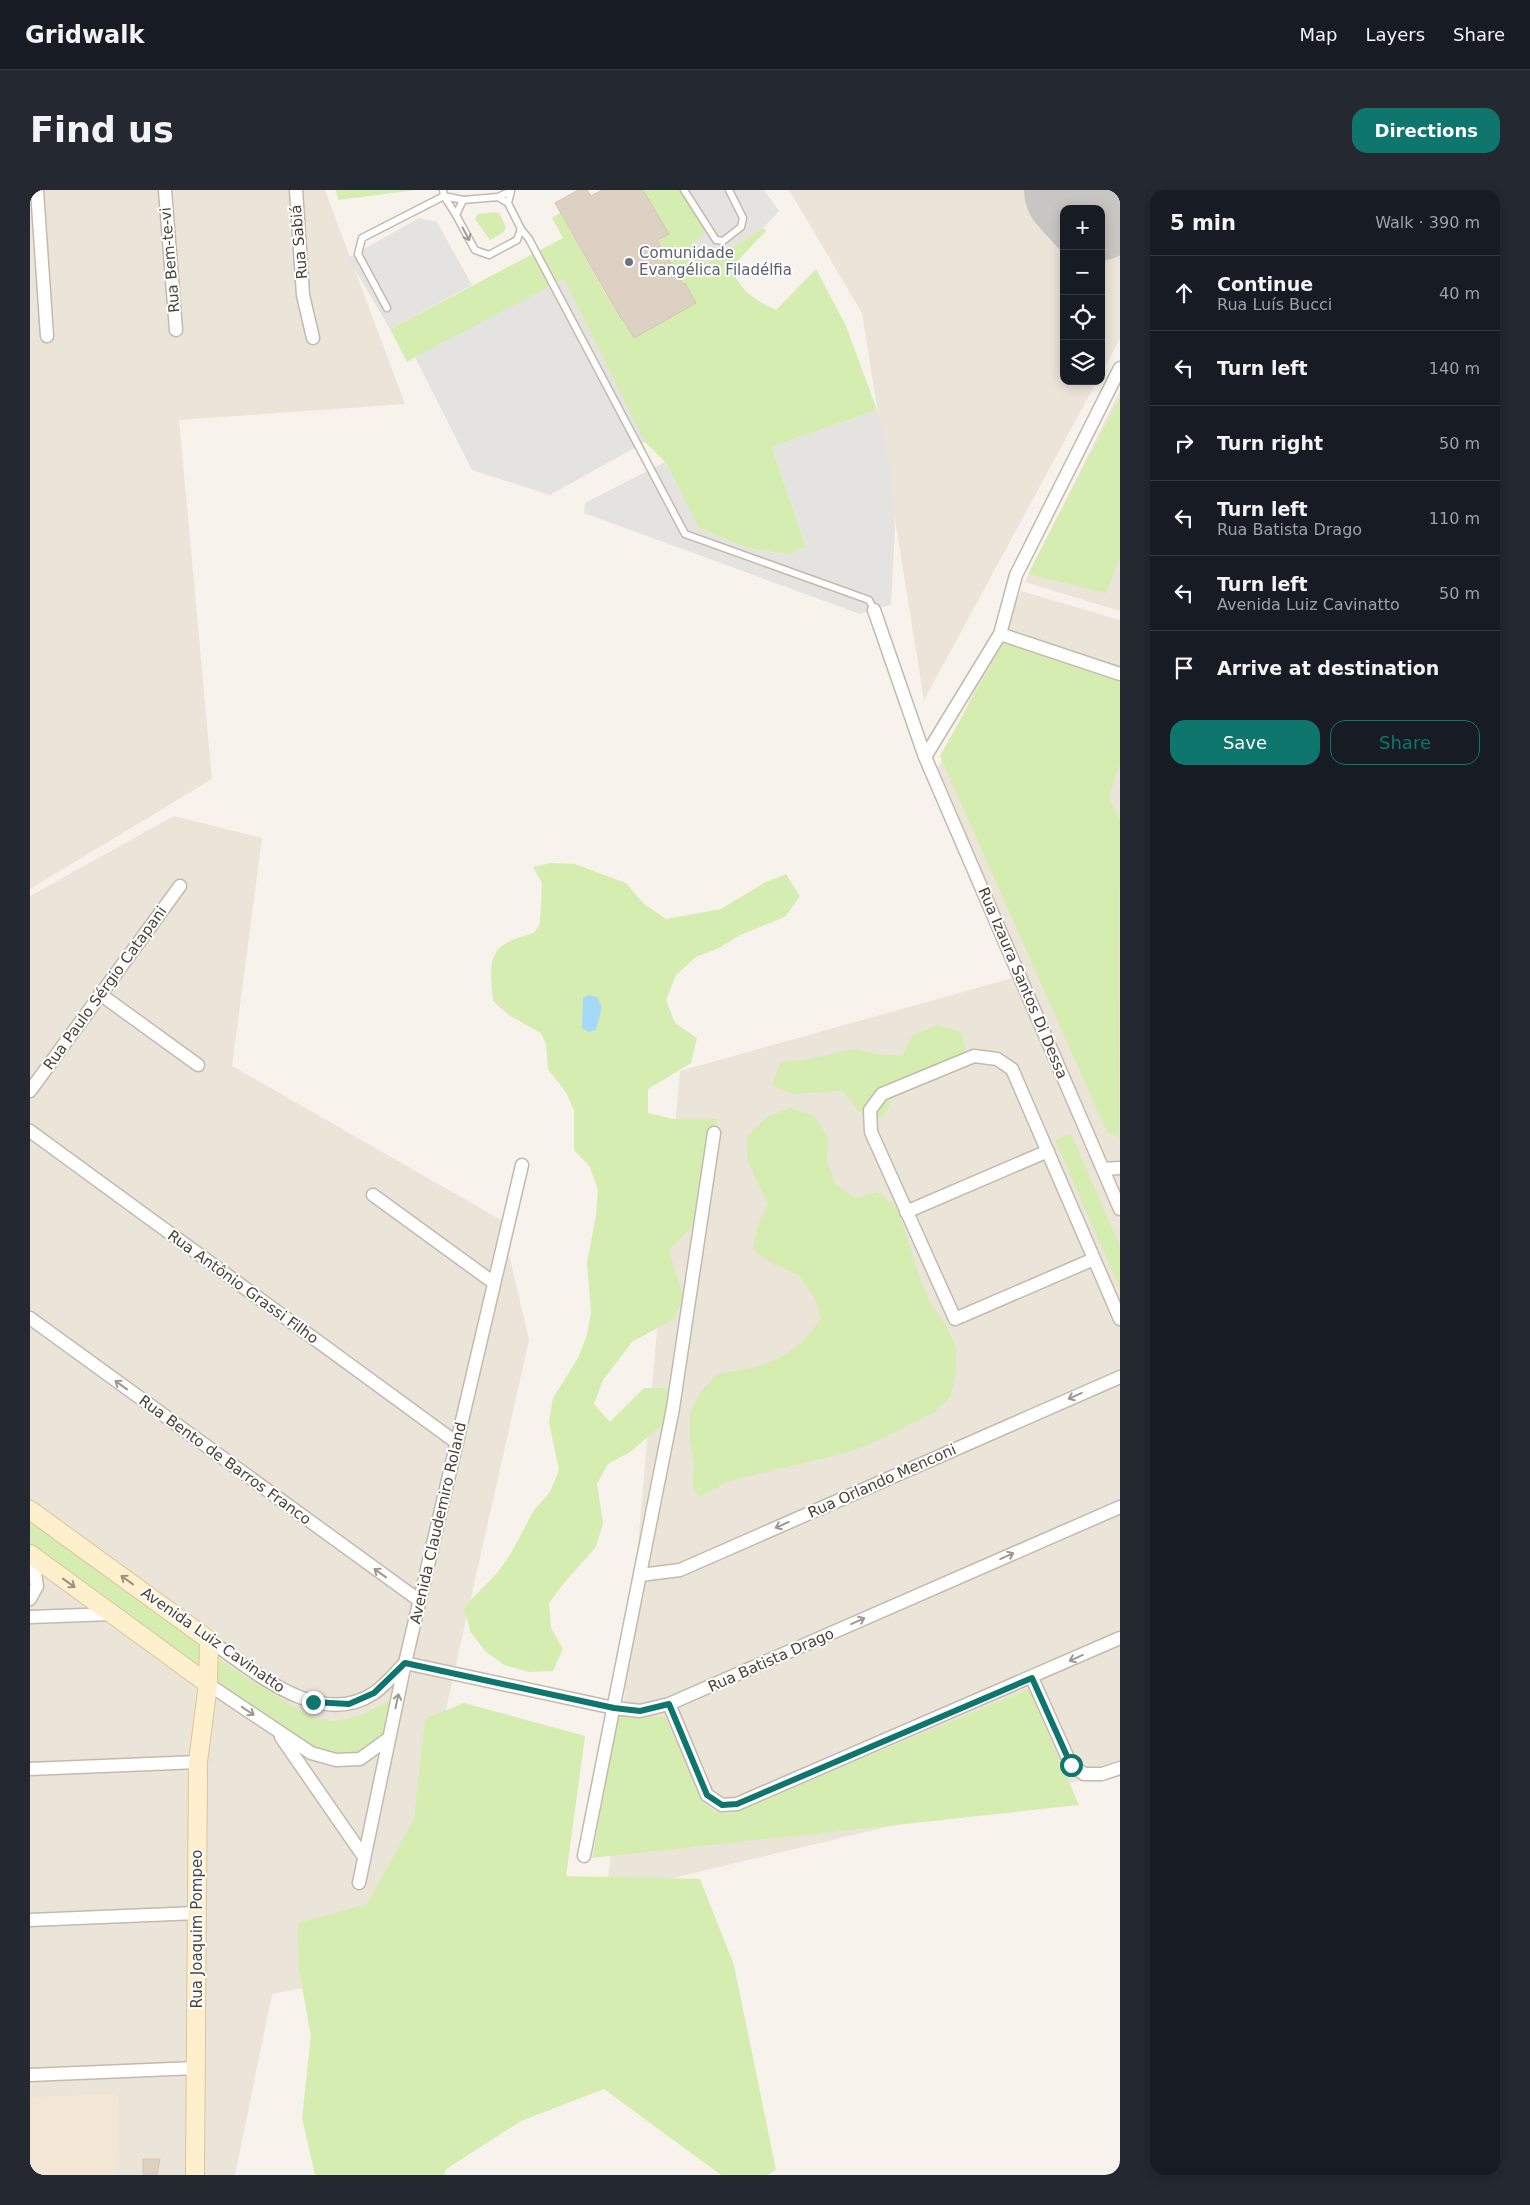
<!DOCTYPE html>
<meta charset="utf-8">
<style>
:root{--surface:#171b24;--page:#242831;--text:#f1f3f6;--muted:#9ea1a6;--line:#363941;--accent:#0f766e}
body{margin:0;font-family:"DejaVu Sans",sans-serif;background:var(--page);color:var(--text)}
.controls{position:absolute;right:15px;top:15px;display:grid;overflow:hidden;border-radius:10px;box-shadow:0 2px 12px #0003}
.controls button{width:45px;height:45px;display:grid;place-items:center;padding:0;border:0;border-bottom:1px solid var(--line);background:var(--surface);color:var(--text);font:25px sans-serif}
.stop{position:absolute;width:15px;height:15px;margin:-11px;border:4px solid #0f766e;border-radius:50%;background:#fff}
.stop.end{background:#0f766e;border-color:#fff;box-shadow:0 1px 5px #0008}
.list{margin:0;padding:0;list-style:none}
h2{display:flex;justify-content:space-between;align-items:center;height:65px;margin:0;padding:0 20px;font-size:21px}
h2 small{font-size:16px;font-weight:400;color:var(--muted)}
.list li{display:grid;grid-template-columns:32px 1fr auto;gap:15px;align-items:center;box-sizing:border-box;height:75px;padding:0 20px;border-top:1px solid var(--line)}
.list b{display:block;font-size:19px;white-space:nowrap}
.list p{margin:0;font-size:16px;white-space:nowrap;color:var(--muted)}
.list em{font-size:16px;font-style:normal;color:var(--muted)}
.actions{display:flex;gap:10px;padding:15px 20px}
.actions a{flex:1;padding:11px 0;border:1px solid var(--accent);border-radius:15px;text-align:center;font-size:18px;color:var(--accent)}
.actions .main{background:var(--accent);color:#fff}
.icon{flex:none;width:28px;height:28px;fill:none;stroke:currentColor;stroke-width:2;stroke-linecap:round;stroke-linejoin:round}
.map{position:relative;flex:none;width:1090px;height:1985px;overflow:hidden;border-radius:15px}
header{display:flex;align-items:center;gap:30px;box-sizing:border-box;height:70px;padding:0 25px;background:var(--surface);border-bottom:1px solid var(--line)}
header strong{font-size:24px}
nav{display:flex;gap:28px;margin-inline-start:auto;font-size:18px}
.intro{display:flex;align-items:center;justify-content:space-between;box-sizing:border-box;height:120px;padding:0 30px}
h1{margin:0;font-size:35px}
.button{padding:12px 22px;border-radius:15px;background:var(--accent);color:#fff;font-size:18px;font-weight:700}
main{display:flex;gap:30px;padding:0 30px}
aside{flex:1;background:var(--surface);border-radius:15px;box-shadow:0 2px 12px #0003}
.map>svg:first-child{display:block}
</style>
<header>
<strong>Gridwalk</strong>
<nav><a>Map</a><a>Layers</a><a>Share</a></nav>
</header>
<div class="intro"><h1>Find us</h1><a class="button">Directions</a></div>
<main>
<div class="map">
<svg width="1090" height="1985" viewBox="0 0 1090 1985">
<rect width="100%" height="100%" fill="#f7f2eb"/>
<path fill="#ebe4d9" d="M 0,0 L 295,0 L 375,214 L 149,230 L 182,589 L 0,699 Z
M 759,0 L 1090,0 L 1090,149 L 1071,183 L 1071,19 L 1034,19 L 1034,191 L 1067,191 L 894,510 L 832,123 Z
M 1090,201 L 1090,421 L 995,392 Z
M 991,401 L 1090,430 L 1090,1003 L 908,578 Z
M 144,626 L 232,648 L 202,876 L 471,1030 L 499,1150 L 357,1781 L 242,1804 L 205,1985 L 0,1985 L 0,706 Z
M 990,786 L 1090,1030 L 1090,1581 L 577,1704 L 650,881 Z"/>
<path fill="#f1e7d4" d="M 88,1904 L 87,1985 L 0,1985 L 0,1907 Z"/>
<path fill="#d6edb1" d="M 306,0 L 386,0 L 308,10 Z
M 613,0 L 650,0 L 676,41 L 675,74 L 733,38 L 736,41 L 701,78 C 710,100 724,110 746,120 L 786,79 L 816,136 L 847,220 L 742,257 L 776,357 L 758,365 L 717,358 L 669,338 L 635,272 L 615,252 L 385,167 L 377,172 L 360,139 L 533,48 L 522,28 L 530,23 L 590,129 L 592,128 L 604,148 L 653,94 L 627,50 L 638,44 Z
M 464,22 L 469,23 L 476,37 L 474,42 L 460,50 L 445,29 L 448,24 Z
M 1090,207 L 1090,368 L 1076,403 L 998,384 Z
M 973,453 L 1090,492 L 1090,573 L 1079,607 L 1090,629 L 1089,948 L 1077,942 L 910,566 Z
M 521,673 L 545,674 L 596,693 L 614,714 L 636,729 L 691,719 L 734,693 L 756,684 L 770,706 L 755,727 L 710,745 L 689,758 L 666,767 L 646,785 L 636,810 L 645,833 L 667,848 L 661,873 L 618,899 L 618,923 L 643,929 L 687,929 L 683,974 L 685,989 L 672,1016 L 671,1027 L 639,1060 L 653,1107 L 644,1129 L 602,1152 L 573,1190 L 564,1214 L 580,1232 L 614,1198 L 645,1198 L 639,1224 L 631,1236 L 600,1262 L 578,1274 L 567,1294 L 573,1333 L 566,1357 L 533,1394 L 519,1413 L 521,1438 L 533,1459 L 523,1481 L 499,1482 L 474,1475 L 455,1461 L 440,1441 L 434,1417 L 468,1382 L 481,1363 L 504,1320 L 520,1302 L 529,1280 L 519,1232 L 523,1208 L 548,1168 L 557,1145 L 561,1122 L 557,1073 L 566,1025 L 568,1000 L 560,977 L 544,960 L 544,921 L 537,904 L 518,879 L 516,854 L 511,843 L 480,826 L 463,811 C 459,768 457,755 504,743 L 510,734 L 512,693 L 503,677 Z
M 907,835 L 931,842 L 936,862 L 929,875 L 909,890 L 884,892 L 864,907 L 853,928 L 828,921 L 813,901 L 764,904 L 742,895 L 751,872 L 775,870 L 823,859 L 847,864 L 872,866 L 883,845 Z
M 759,918 L 783,925 L 798,946 L 797,971 L 805,994 L 825,1008 L 848,1002 L 867,1018 L 891,1091 L 901,1114 L 916,1135 L 926,1158 L 926,1182 L 921,1206 L 903,1223 L 838,1255 L 815,1263 L 696,1292 L 670,1307 L 663,1300 L 664,1275 L 660,1251 L 660,1222 L 672,1201 L 688,1183 C 735,1178 763,1169 791,1128 L 783,1105 L 768,1085 L 743,1074 L 723,1060 L 727,1037 L 738,1014 L 717,969 L 718,945 L 736,928 Z
M 1041,944 L 1090,1056 L 1090,1099 L 1025,950 Z
M 0,1329 L 172,1455 L 172,1480 L 0,1352 Z
M 188,1469 L 275,1524 C 309,1539 329,1526 360,1511 C 358,1521 358,1537 353,1545 C 344,1558 325,1567 309,1565 C 277,1561 216,1511 188,1491 Z
M 999,1499 L 1049,1615 L 562,1668 L 588,1525 L 635,1527 L 674,1613 L 688,1623 L 702,1623 Z
M 434,1513 L 555,1546 L 536,1686 L 670,1689 L 704,1775 L 746,1980 L 737,1985 L 691,1985 L 574,1899 L 491,1931 L 415,1980 L 415,1985 L 285,1985 L 272,1928 L 281,1846 L 269,1780 L 268,1733 L 337,1714 L 384,1629 L 395,1529 Z"/>
<path fill="#e5e3df" d="M 650,0 L 734,0 L 749,21 L 733,38 L 675,74 L 663,53 L 676,41 Z
M 389,28 L 407,32 L 442,95 L 360,139 L 318,68 Z
M 534,89 L 615,252 L 520,305 L 442,280 L 385,167 Z
M 847,220 L 855,248 L 863,306 L 865,337 L 861,414 L 830,424 L 554,323 L 555,313 L 635,272 L 669,338 L 717,358 L 758,365 L 776,357 L 742,257 Z"/>
<path fill="#a4daf7" d="M 559,805 L 567,807 L 572,817 L 566,840 L 559,842 L 552,838 L 553,808 Z"/>
<g fill="none" stroke-linecap="round" stroke-linejoin="round">
<path stroke="#c8c6c2" stroke-width="106" d="M 1047,0 L 1064,19"/>
</g>
<path fill="#dcd1c2" stroke="#d5c5b2" d="M 548,0 L 557,0 L 561,6 L 572,0 L 613,0 L 639,44 L 627,50 L 653,94 L 655,93 L 666,113 L 604,148 L 592,128 L 591,129 L 525,13 Z
M 113,1969 L 130,1969 L 127,1985 L 113,1985 Z"/>
<g fill="none" stroke-linecap="round" stroke-linejoin="round">
<g stroke="#c3baac" stroke-width="9">
<path id="lane" d="M 413,0 L 414,6 L 426,25
M 654,0 L 686,50 L 693,51 L 711,37 L 713,28 L 699,0
M 468,7 L 481,1 L 478,13 L 491,39 L 487,50 L 459,65 L 445,60 L 426,25 L 433,10 L 468,7 L 478,13
M 491,39 L 499,49 L 655,344 L 839,410 L 844,420
M 357,118 L 328,64 L 332,48 L 414,6 L 433,10"/>
</g>
<g stroke="#c3baac" stroke-width="15">
<path id="street" d="M 7,0 L 17,146
M 135,0 L 146,140
M 266,0 L 273,105 L 283,148
M 844,420 L 895,567 L 1090,1019
M 970,444 L 1090,484
M 895,567 L 970,444 L 986,385 L 1090,178
M 70,804 L 168,875
M 0,901 L 150,696
M 0,941 L 427,1253
M 1073,979 L 1090,978
M 343,1005 L 464,1093
M 876,1022 L 1018,961
M 1064,1069 L 925,1129 L 841,942 L 840,920 L 852,904 L 944,866 L 967,869 L 982,879 L 1090,1129
M 0,1128 L 390,1411
M 610,1385 L 650,1380 L 1090,1187
M 0,1409 L 7,1396 L 2,1366
M 0,1427 L 82,1424
M 179,1450 C 223,1480 289,1540 344,1503 C 356,1495 365,1483 375,1473
M 375,1473 L 584,1518 L 610,1521 L 639,1514 L 1090,1317
M 1002,1488 L 1041,1575 L 1054,1584 L 1072,1584 L 1090,1578
M 178,1494 L 281,1563 L 306,1570 L 330,1569 L 359,1548
M 639,1514 L 677,1605 L 692,1615 L 707,1614 L 1090,1448
M 251,1547 L 334,1667
M 0,1579 L 168,1572
M 554,1666 L 643,1218 L 684,943
M 329,1693 L 375,1473 L 492,975
M 0,1730 L 167,1723
M 0,1885 L 166,1878"/>
</g>
<g stroke="#dac598" stroke-width="20">
<path id="secondary" d="M 0,1320 L 179,1450 L 178,1494 L 168,1572 L 165,1985
M 0,1364 L 178,1494"/>
</g>
<use href="#lane" stroke="#fff" stroke-width="6"/>
<use href="#street" stroke="#fff" stroke-width="12"/>
<use href="#secondary" stroke="#fff0cd" stroke-width="18"/>
</g>
<defs><path id="oneway-shaft" d="M-6 0H5M1.5-3L5.5 0L1.5 3" fill="none" stroke-width="1.6" stroke-linecap="round" stroke-linejoin="round" transform="scale(1.25)"/></defs>
<g stroke="#9d9892">
<use href="#oneway-shaft" transform="translate(436 44) rotate(62)"/>
<use href="#oneway-shaft" transform="translate(91 1195) rotate(-144)"/>
<use href="#oneway-shaft" transform="translate(1045 1206) rotate(156)"/>
<use href="#oneway-shaft" transform="translate(752 1335) rotate(156)"/>
<use href="#oneway-shaft" transform="translate(977 1366) rotate(-24)"/>
<use href="#oneway-shaft" transform="translate(350 1383) rotate(-144)"/>
<use href="#oneway-shaft" transform="translate(828 1431) rotate(-24)"/>
<use href="#oneway-shaft" transform="translate(1046 1468) rotate(156)"/>
<use href="#oneway-shaft" transform="translate(367 1511) rotate(-78)"/>
<use href="#oneway-shaft" transform="translate(218 1521) rotate(34)"/>
</g>
<g stroke="#9d917b">
<use href="#oneway-shaft" transform="translate(97 1390) rotate(-144)"/>
<use href="#oneway-shaft" transform="translate(39 1393) rotate(36)"/>
</g>
<g fill="none" stroke-linecap="round" stroke-linejoin="round">
<path stroke="#0f766e" stroke-width="6" d="M 283,1512 L 319,1514 L 344,1503 L 375,1473 L 584,1518 L 610,1521 L 639,1514 L 677,1605 L 692,1615 L 707,1614 L 1002,1488 L 1041,1575"/>
</g>
<circle fill="#6b7280" stroke="#fff" stroke-width="2" cx="599" cy="72" r="5"/>
<g text-anchor="middle" stroke-width="4" stroke-linejoin="round" paint-order="stroke">
<g font-size="15" fill="#4c4338" stroke="#fff">
<text transform="translate(269 52) rotate(-95)" y="5">Rua Sabiá</text>
<text transform="translate(140 70) rotate(-95)" y="5">Rua Bem-te-vi</text>
<text transform="translate(993 793) rotate(67)" y="5">Rua Izaura Santos Di Dessa</text>
<text transform="translate(75 798) rotate(-54)" y="5">Rua Paulo Sérgio Catapani</text>
<text transform="translate(213 1097) rotate(36)" y="5">Rua Antônio Grassi Filho</text>
<text transform="translate(195 1270) rotate(36)" y="5">Rua Bento de Barros Franco</text>
<text transform="translate(852 1291) rotate(-24)" y="5">Rua Orlando Menconi</text>
<text transform="translate(408 1333) rotate(-77)" y="5">Avenida Claudemiro Roland</text>
<text transform="translate(183 1450) rotate(35)" y="5">Avenida Luiz Cavinatto</text>
<text transform="translate(741 1470) rotate(-24)" y="5">Rua Batista Drago</text>
<text transform="translate(167 1739) rotate(-90)" y="5">Rua Joaquim Pompeo</text>
</g>
<g font-size="15" fill="#5b616d" stroke="#fff" text-anchor="start">
<text x="609" y="68">Comunidade<tspan x="609" dy="17">Evangélica Filadélfia</tspan></text>
</g>
</g>
</svg>
<div class="controls">
<button>+</button>
<button>−</button>
<button><svg class="icon" aria-label="locate" viewBox="0 0 24 24"><circle cx="12" cy="12" r="6"/><path d="M12 2v4M12 18v4M2 12h4M18 12h4"/></svg></button>
<button><svg class="icon" aria-label="layers" viewBox="0 0 24 24"><path d="M12 4l9 5-9 5-9-5zM3 14l9 5 9-5"/></svg></button>
</div>
<div class="stop" style="left:1041px;top:1575px"></div>
<div class="stop end" style="left:283px;top:1512px"></div>
</div>
<aside>
<h2>5 min<small>Walk · 390 m</small></h2>
<ul class="list">
<li><svg class="icon" aria-label="ahead" viewBox="0 0 24 24"><path d="M12 20V5M6 11l6-6 6 6"/></svg><div><b>Continue</b><p>Rua Luís Bucci</p></div><em>40 m</em></li>
<li><svg class="icon" aria-label="left" viewBox="0 0 24 24"><path d="M17 20v-9H6M10 6l-5 5 5 5"/></svg><div><b>Turn left</b></div><em>140 m</em></li>
<li><svg class="icon" aria-label="right" viewBox="0 0 24 24"><path d="M7 20v-9h11M14 6l5 5-5 5"/></svg><div><b>Turn right</b></div><em>50 m</em></li>
<li><svg class="icon" aria-label="left" viewBox="0 0 24 24"><path d="M17 20v-9H6M10 6l-5 5 5 5"/></svg><div><b>Turn left</b><p>Rua Batista Drago</p></div><em>110 m</em></li>
<li><svg class="icon" aria-label="left" viewBox="0 0 24 24"><path d="M17 20v-9H6M10 6l-5 5 5 5"/></svg><div><b>Turn left</b><p>Avenida Luiz Cavinatto</p></div><em>50 m</em></li>
<li><svg class="icon" aria-label="arrive" viewBox="0 0 24 24"><path d="M6 21V4h12l-3 4 3 4H6"/></svg><div><b>Arrive at destination</b></div></li>
</ul>
<div class="actions"><a class="main">Save</a><a>Share</a></div>
</aside>
</main>
